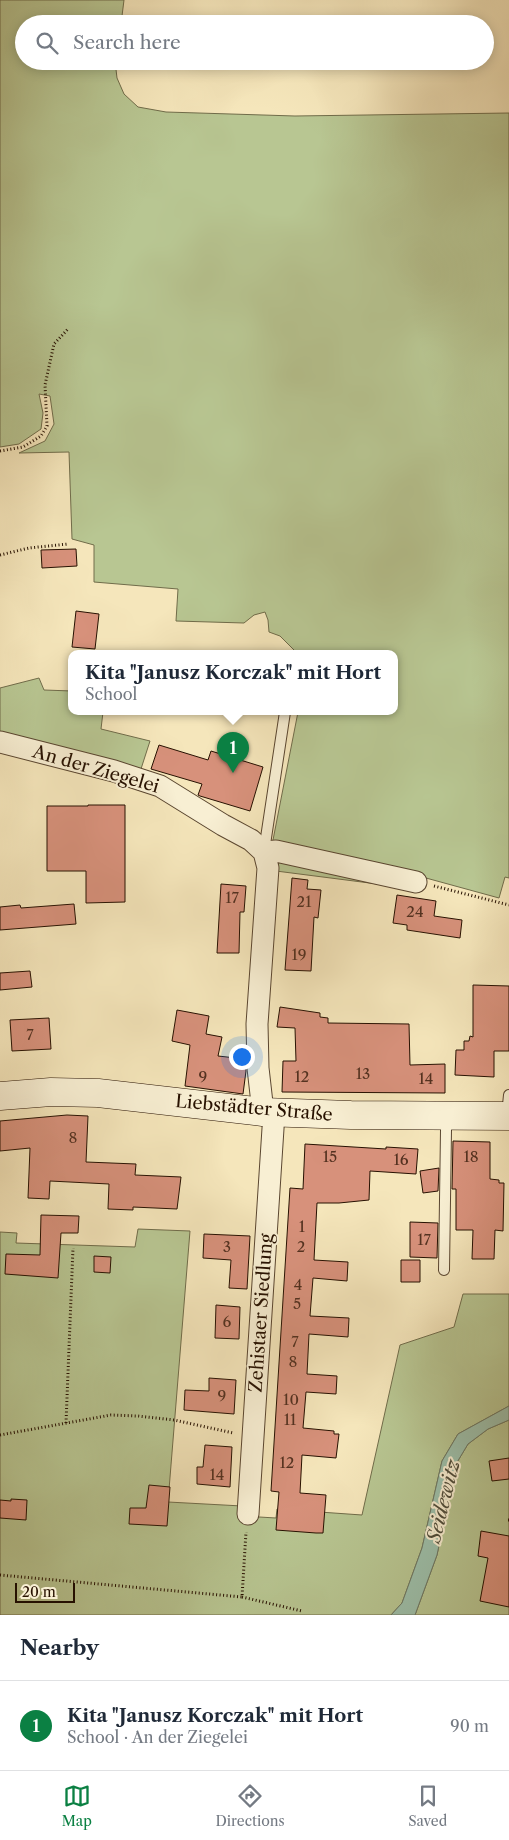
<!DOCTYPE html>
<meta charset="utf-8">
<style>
:root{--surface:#fff;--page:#f2f2f3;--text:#1f2937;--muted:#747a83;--line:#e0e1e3;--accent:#0b8043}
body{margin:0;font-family:"Libre Caslon Text",serif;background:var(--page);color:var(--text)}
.scale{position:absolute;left:15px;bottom:12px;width:60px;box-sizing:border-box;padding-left:5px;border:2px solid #271101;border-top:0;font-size:14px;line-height:18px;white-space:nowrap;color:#271101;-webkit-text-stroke:4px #f8efd3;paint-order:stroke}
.you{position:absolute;left:241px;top:1056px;width:18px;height:18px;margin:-12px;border:4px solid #fff;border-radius:50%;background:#1a73e8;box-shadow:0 0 0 8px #1a73e833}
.badge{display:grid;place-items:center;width:32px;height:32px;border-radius:50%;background:var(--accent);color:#fff;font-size:16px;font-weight:700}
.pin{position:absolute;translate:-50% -41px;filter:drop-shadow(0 1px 2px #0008)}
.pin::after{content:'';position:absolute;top:26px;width:18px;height:15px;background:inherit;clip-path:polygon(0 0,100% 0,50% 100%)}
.popup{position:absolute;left:68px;top:650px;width:330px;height:65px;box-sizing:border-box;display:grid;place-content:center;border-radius:10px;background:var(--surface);filter:drop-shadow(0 1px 4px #0005);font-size:16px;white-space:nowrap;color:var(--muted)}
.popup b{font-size:19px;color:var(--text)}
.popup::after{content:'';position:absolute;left:50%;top:100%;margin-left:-10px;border:10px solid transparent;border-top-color:var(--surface)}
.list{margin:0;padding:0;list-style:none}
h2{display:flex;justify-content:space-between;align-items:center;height:65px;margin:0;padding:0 20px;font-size:21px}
h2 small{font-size:16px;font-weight:400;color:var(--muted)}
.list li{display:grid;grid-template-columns:32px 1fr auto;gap:15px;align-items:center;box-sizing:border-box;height:90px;padding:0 20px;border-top:1px solid var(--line)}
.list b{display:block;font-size:19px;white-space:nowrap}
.list p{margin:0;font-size:16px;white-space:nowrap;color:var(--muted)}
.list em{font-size:16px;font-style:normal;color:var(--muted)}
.icon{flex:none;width:28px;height:28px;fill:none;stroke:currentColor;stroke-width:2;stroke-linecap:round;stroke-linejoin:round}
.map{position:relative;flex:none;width:509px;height:1615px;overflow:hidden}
.search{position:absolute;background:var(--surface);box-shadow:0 2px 12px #0003;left:15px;right:15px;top:15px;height:55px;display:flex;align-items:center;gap:12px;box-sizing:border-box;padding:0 18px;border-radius:28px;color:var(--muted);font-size:19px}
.sheet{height:155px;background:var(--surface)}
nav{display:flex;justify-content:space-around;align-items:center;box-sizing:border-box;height:70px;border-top:1px solid var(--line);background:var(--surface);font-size:14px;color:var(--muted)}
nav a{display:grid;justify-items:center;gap:2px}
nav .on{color:var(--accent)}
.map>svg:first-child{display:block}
</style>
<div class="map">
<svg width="509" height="1615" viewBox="0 0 509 1615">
<rect width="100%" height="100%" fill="#f5e6bb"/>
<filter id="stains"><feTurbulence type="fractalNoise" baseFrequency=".004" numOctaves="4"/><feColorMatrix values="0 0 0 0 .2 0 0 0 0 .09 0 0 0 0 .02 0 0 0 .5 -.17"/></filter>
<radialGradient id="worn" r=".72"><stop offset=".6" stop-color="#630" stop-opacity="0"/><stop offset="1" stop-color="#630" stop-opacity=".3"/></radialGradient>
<path fill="#b8c692" stroke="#706c4a" d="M 0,0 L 124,0 L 121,24 L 24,24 L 24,61 L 115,61 L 117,78 L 124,94 L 138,107 L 166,112 L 295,116 L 509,113 L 509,878 L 505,877 L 499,898 L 426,878 L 276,847 L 273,840 L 298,712 L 394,712 L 394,654 L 298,654 L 280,636 L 269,632 L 268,620 L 265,612 L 254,615 L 244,623 L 176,621 L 178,589 L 94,582 L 94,545 L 72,539 L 69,452 L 19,453 L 45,441 L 54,424 L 50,396 L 39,394 L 43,413 L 41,429 L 19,444 L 0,447 Z
M 39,678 L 44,690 L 72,691 L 72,712 L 103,712 L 101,729 L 150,741 L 140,772 L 0,734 L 0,688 Z
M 280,860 L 393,886 L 276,871 Z
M 138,1229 L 190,1231 L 168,1502 L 242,1506 L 242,1516 L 276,1518 L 277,1509 L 362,1515 L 400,1345 L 454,1327 L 463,1294 L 509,1294 L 509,1406 L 458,1434 L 442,1461 L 422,1548 L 402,1603 L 391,1615 L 0,1615 L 0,1232 L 17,1233 L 16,1243 L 135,1247 Z
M 509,1420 L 509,1615 L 415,1615 L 437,1555 L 456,1464 L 468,1444 L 488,1429 Z"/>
<path fill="#9dc0ab" stroke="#6e7a67" d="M 509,1406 L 509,1420 L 488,1429 L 468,1444 L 456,1464 L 437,1555 L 415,1615 L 391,1615 L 402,1603 L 422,1548 L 442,1461 L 458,1434 Z"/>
<path fill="#d7917b" stroke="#271101" d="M 76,549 L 77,566 L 42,568 L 41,550 Z
M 76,611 L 99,614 L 95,649 L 72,647 Z
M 159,745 L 208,760 L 211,751 L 263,767 L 250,811 L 200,796 L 198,795 L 202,784 L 151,769 Z
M 88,805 L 125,805 L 125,902 L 86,903 L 86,871 L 47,871 L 47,806 L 88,806 Z
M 292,878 L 308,880 L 307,889 L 321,890 L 318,918 L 314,917 L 311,971 L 285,970 Z
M 221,884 L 246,886 L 244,912 L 240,912 L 239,953 L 217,953 Z
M 397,895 L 436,901 L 434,916 L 462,920 L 460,938 L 407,930 L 407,925 L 393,923 Z
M 74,904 L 76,924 L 0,930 L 0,907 L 20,905 L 21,908 Z
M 30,971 L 32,987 L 0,990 L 0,973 Z
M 473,985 L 509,986 L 509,1051 L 494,1051 L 494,1077 L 455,1075 L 456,1050 L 464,1050 L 464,1041 L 469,1041 L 470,1036 L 473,1037 Z
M 280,1007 L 320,1013 L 320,1017 L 328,1018 L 328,1023 L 409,1024 L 410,1065 L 445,1064 L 445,1093 L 282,1092 L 283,1061 L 296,1061 L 295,1028 L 277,1027 Z
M 177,1010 L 209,1016 L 206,1034 L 222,1037 L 218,1056 L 245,1059 L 246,1071 L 243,1094 L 185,1086 L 190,1045 L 172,1041 Z
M 49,1018 L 51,1049 L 12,1051 L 10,1020 Z
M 67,1115 L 88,1116 L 86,1162 L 136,1164 L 135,1175 L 181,1177 L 177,1209 L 133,1207 L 133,1210 L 108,1209 L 109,1184 L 50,1181 L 49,1199 L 28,1198 L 30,1148 L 0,1151 L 0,1121 Z
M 453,1141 L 490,1142 L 490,1179 L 499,1180 L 499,1183 L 504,1183 L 503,1231 L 495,1230 L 494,1259 L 472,1259 L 473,1230 L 456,1230 L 456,1189 L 452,1189 Z
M 305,1144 L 386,1149 L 386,1147 L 418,1149 L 416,1174 L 370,1171 L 369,1200 L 339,1203 L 317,1203 L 314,1260 L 348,1262 L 347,1281 L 313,1278 L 310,1316 L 349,1318 L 348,1337 L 309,1334 L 307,1374 L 337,1376 L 336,1394 L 306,1392 L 303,1428 L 334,1431 L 334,1434 L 339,1434 L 336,1458 L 302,1455 L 300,1493 L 326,1495 L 323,1533 L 316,1533 L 276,1530 L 279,1492 L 271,1491 L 290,1188 L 303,1189 Z
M 439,1168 L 438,1191 L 423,1193 L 420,1171 Z
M 41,1215 L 79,1216 L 78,1233 L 61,1233 L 58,1278 L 5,1274 L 6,1254 L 40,1255 Z
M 410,1222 L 438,1223 L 437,1258 L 410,1257 Z
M 204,1234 L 250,1236 L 247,1289 L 229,1288 L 231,1260 L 203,1258 Z
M 94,1256 L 111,1257 L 110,1273 L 94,1272 Z
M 401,1260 L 420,1260 L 420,1282 L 401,1282 Z
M 216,1305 L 240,1307 L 239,1339 L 215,1338 Z
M 209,1378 L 236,1380 L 234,1414 L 184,1410 L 185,1390 L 209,1391 Z
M 205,1445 L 232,1447 L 230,1487 L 197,1484 L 197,1467 L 203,1467 Z
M 509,1458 L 509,1479 L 492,1481 L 489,1461 Z
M 149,1485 L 170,1487 L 167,1526 L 129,1524 L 130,1508 L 146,1508 Z
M 11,1499 L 27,1500 L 26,1520 L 0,1518 L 0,1500 L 11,1501 Z
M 481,1531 L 509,1536 L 509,1607 L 480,1601 L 488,1558 L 478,1556 Z"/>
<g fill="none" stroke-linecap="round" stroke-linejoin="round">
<g stroke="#5a4630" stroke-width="12">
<path id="lane" d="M 264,851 L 285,712
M 507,1115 L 509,1095
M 444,1270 L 446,1130 L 448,1117"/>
</g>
<g stroke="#5a4630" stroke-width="23">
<path id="street" d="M 0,742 L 114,771 L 160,786 L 223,825 L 251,840 L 264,852 L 268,868 L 257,1024 L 258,1068 L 263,1112
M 264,852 L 276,851 L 416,882
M 248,1514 L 274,1113"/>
</g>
<g stroke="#271101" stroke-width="29">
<path id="secondary" d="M 0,1096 L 51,1092 L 98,1093 L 263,1112 L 351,1115 L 509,1116"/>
</g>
<path stroke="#271101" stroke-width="3" stroke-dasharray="1 2.5" stroke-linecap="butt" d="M 0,451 L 23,447 L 41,436 L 47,426 L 45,385 L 54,344 L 68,329
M 0,555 L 29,548 L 68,544
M 434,886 L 509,905
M 66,1423 L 73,1248
M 0,1435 L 111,1415 L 138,1416 L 174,1420 L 233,1433
M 508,1520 L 509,1520
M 0,1575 L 242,1597 L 246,1532
M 242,1597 L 302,1611"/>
<use href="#lane" stroke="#f8efd3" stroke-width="10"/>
<use href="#street" stroke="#f8efd3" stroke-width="21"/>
<use href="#secondary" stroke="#f8efd3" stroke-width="28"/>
</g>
<g text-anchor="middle" stroke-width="4" stroke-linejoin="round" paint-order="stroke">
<g font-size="15" fill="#533120">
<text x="232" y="903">17</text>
<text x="304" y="907">21</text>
<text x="415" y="917">24</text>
<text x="299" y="960">19</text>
<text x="30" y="1040">7</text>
<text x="363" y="1079">13</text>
<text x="203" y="1082">9</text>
<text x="302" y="1082">12</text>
<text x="426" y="1084">14</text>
<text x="73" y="1143">8</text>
<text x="330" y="1162">15</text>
<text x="471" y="1162">18</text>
<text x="401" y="1165">16</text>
<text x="302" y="1232">1</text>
<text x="424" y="1245">17</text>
<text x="227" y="1252">3</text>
<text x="301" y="1252">2</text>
<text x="298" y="1290">4</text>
<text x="297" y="1309">5</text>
<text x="227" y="1327">6</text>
<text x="295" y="1347">7</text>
<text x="293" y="1367">8</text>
<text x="222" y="1401">9</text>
<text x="291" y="1405">10</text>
<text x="290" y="1425">11</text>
<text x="287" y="1468">12</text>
<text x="217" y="1480">14</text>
</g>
<g font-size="18" fill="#271101" stroke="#f8efd3">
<text transform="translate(96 769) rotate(16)" y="6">An der Ziegelei</text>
<text transform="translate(254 1108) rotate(5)" y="6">Liebstädter Straße</text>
<text transform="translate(261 1313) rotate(-86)" y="6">Zehistaer Siedlung</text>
</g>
<g font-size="19" font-style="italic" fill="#504e3c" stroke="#f8efd3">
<text transform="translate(443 1501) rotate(-76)" y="7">Seidewitz</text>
</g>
</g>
<rect width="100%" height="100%" filter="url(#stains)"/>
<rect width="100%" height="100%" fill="url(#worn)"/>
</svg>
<div class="scale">20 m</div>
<div class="you"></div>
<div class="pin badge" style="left:233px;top:773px">1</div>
<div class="popup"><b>Kita &quot;Janusz Korczak&quot; mit Hort</b>School</div>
<div class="search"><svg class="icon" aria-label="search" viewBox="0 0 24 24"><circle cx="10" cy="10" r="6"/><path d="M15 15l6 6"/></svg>Search here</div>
</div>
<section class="sheet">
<h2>Nearby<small></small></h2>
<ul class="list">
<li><span class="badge">1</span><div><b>Kita &quot;Janusz Korczak&quot; mit Hort</b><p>School · An der Ziegelei</p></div><em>90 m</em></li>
</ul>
</section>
<nav>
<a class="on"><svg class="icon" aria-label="map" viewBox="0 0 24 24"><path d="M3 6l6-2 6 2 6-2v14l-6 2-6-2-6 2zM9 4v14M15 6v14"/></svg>Map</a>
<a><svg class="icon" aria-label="directions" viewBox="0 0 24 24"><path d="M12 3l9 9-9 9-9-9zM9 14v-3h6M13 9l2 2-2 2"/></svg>Directions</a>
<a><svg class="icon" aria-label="saved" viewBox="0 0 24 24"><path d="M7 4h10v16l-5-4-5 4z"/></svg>Saved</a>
</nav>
